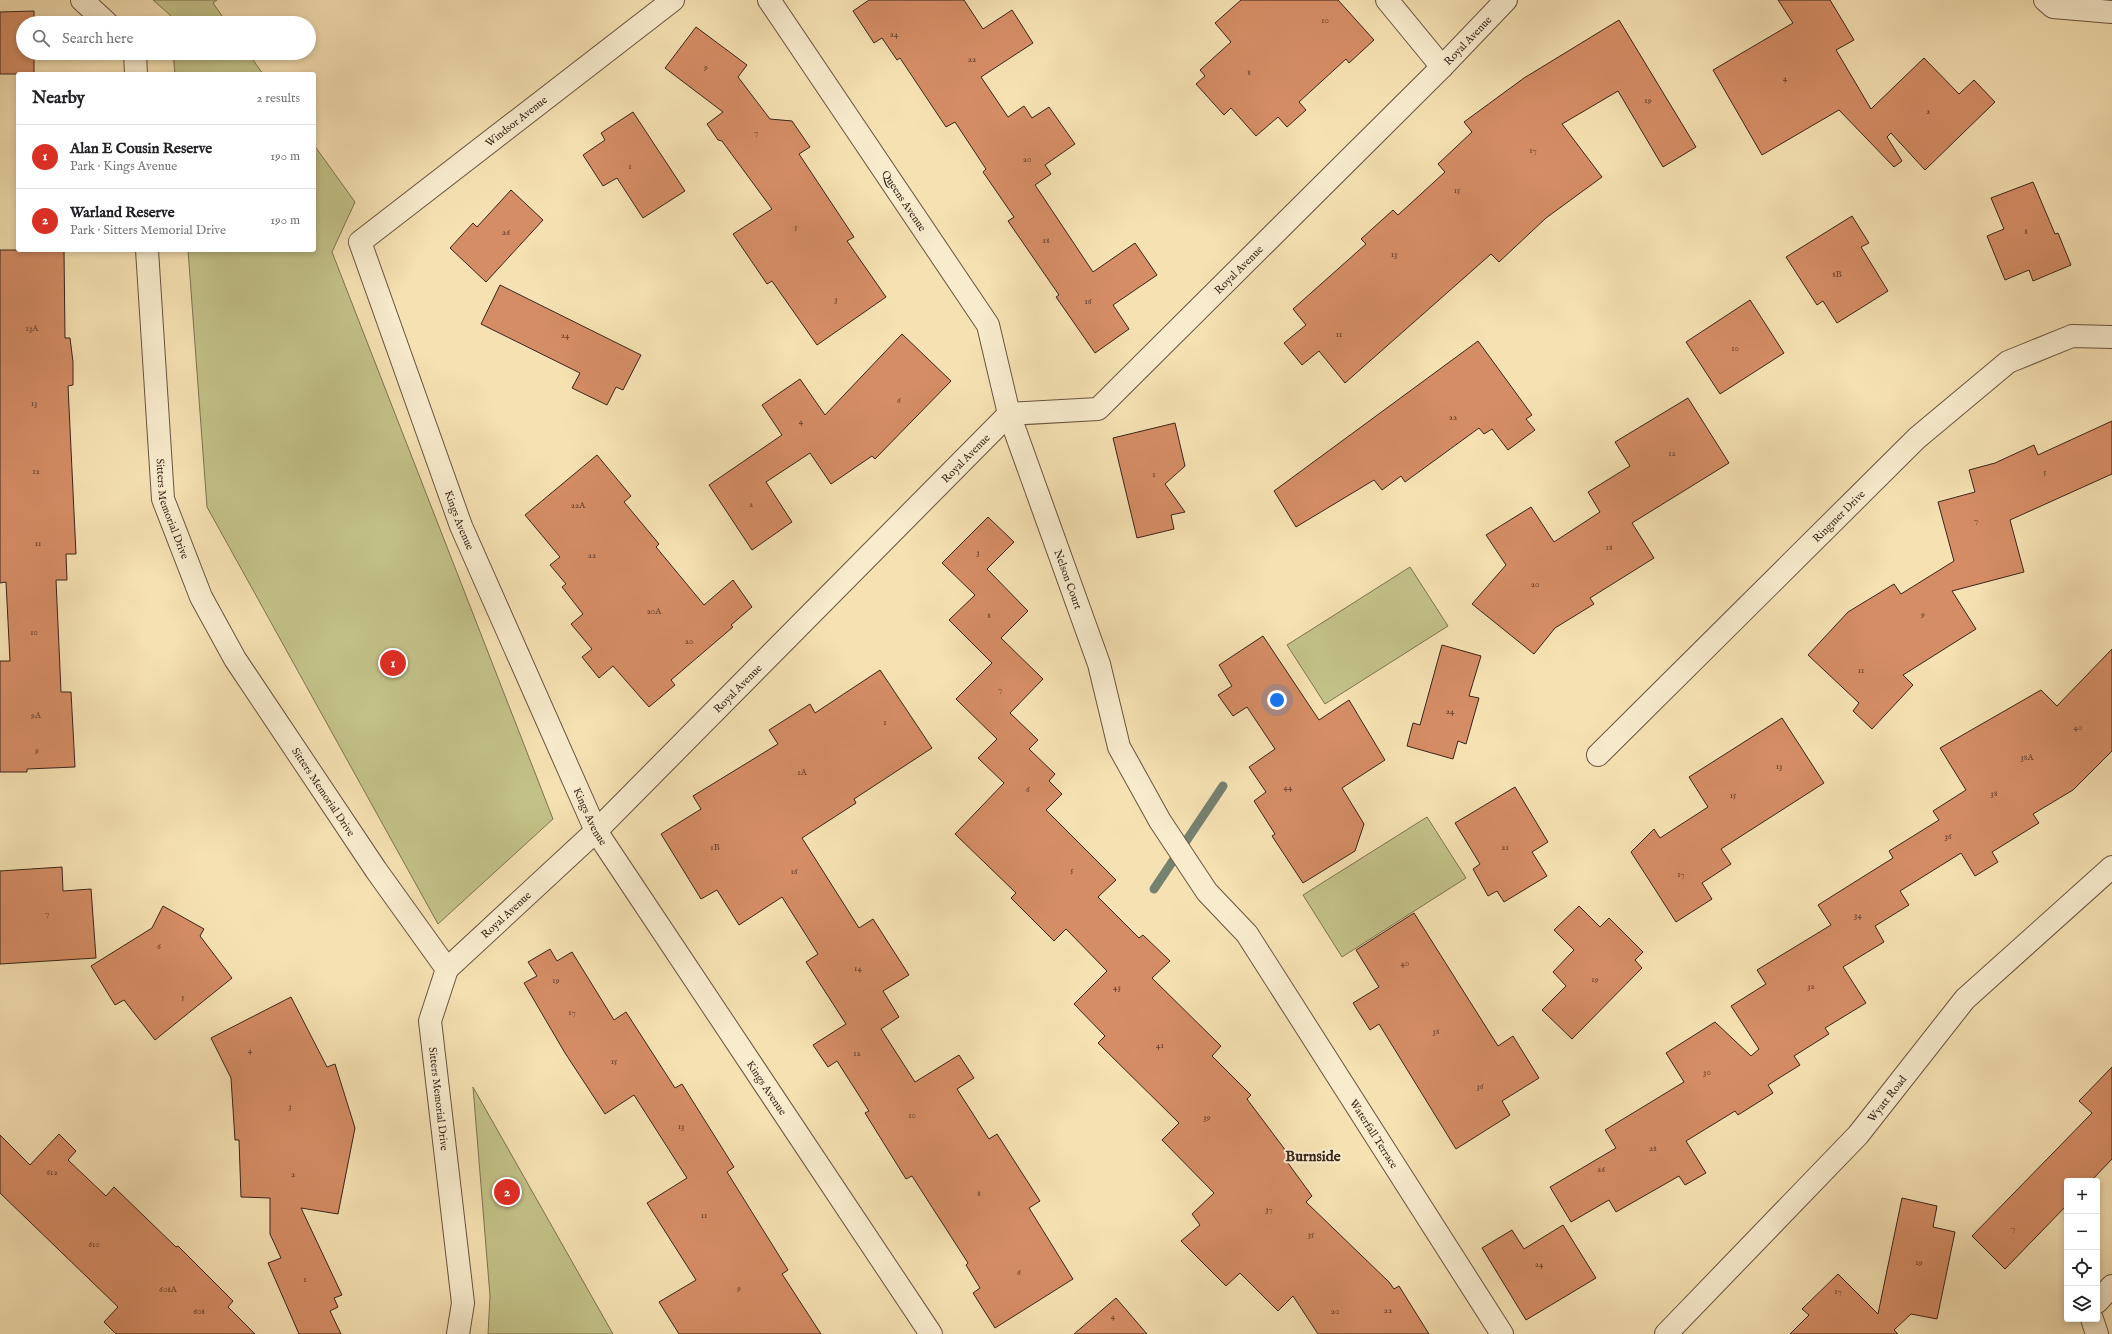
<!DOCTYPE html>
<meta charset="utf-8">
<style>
:root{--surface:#fff;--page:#f6f6f6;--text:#202124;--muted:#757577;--line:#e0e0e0;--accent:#d93025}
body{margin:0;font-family:"IM FELL English",serif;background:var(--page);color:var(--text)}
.controls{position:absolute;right:12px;bottom:12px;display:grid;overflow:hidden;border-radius:4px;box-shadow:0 2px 6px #0003}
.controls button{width:36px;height:36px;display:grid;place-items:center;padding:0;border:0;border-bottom:1px solid var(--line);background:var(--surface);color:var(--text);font:20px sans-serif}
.you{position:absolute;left:1277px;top:700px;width:14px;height:14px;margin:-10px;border:3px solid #fff;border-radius:50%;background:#1a73e8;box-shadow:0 0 0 6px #1a73e833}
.badge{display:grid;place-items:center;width:26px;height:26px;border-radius:50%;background:var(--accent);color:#fff;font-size:13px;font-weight:700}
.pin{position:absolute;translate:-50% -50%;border:2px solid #fff;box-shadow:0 1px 4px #0006}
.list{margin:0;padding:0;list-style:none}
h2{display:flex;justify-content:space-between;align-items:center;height:52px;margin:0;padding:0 16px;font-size:17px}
h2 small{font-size:13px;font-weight:400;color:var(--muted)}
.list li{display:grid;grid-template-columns:26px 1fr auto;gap:12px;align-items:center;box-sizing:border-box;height:64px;padding:0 16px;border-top:1px solid var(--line)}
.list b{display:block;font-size:15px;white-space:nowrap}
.list p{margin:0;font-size:13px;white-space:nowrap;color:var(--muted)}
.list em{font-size:13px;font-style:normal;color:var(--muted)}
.icon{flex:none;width:22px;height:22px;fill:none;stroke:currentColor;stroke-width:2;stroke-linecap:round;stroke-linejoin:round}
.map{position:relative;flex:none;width:2112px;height:1334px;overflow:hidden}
.search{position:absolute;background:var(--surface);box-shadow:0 2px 6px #0003;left:16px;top:16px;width:300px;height:44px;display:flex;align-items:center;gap:10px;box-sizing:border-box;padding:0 14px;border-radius:22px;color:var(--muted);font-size:15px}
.panel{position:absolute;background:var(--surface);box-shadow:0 2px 6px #0003;left:16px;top:72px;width:300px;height:180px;border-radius:4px}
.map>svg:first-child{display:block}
</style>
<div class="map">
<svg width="2112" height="1334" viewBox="0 0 2112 1334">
<rect width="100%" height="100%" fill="#f5e1b2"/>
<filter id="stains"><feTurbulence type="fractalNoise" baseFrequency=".005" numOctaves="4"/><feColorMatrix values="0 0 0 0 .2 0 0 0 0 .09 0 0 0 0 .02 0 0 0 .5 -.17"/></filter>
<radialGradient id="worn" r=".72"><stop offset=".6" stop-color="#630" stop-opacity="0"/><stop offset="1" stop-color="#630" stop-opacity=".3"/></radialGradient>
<path fill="#c2c187" stroke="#7e7351" d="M 153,0 L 217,0 L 213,3 L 227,23 L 171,23 L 170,15 Z
M 173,53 L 248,53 L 263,74 L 175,74 Z
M 314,145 L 355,202 L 332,252 L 553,819 L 438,924 L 207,507 L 188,250 L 314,250 Z
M 1410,567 L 1448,626 L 1325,704 L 1287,645 Z
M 1427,817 L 1466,878 L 1342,957 L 1303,895 Z
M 473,1087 L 613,1334 L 488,1334 L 490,1296 Z"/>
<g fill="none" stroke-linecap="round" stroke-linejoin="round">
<path stroke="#758171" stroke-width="9" d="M 1154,889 L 1223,786"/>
</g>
<path fill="#d58d65" stroke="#3a251b" d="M 869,0 L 964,0 L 983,29 L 1012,10 L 1033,43 L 981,77 L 1008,117 L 1024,106 L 1032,118 L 1049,107 L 1075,144 L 1045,165 L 1051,174 L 1035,185 L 1093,272 L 1135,243 L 1157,275 L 1113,305 L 1129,329 L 1095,353 L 1056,297 L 1059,295 L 1008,221 L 1014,217 L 983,172 L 986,169 L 955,122 L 946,127 L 900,58 L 897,60 L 882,38 L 874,43 L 853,11 Z
M 1241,0 L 1338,0 L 1374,40 L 1349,63 L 1346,59 L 1299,102 L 1306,110 L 1287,127 L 1278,117 L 1256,136 L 1231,108 L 1224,115 L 1196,84 L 1205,76 L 1200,70 L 1231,42 L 1215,23 Z
M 1778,0 L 1830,0 L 1854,40 L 1836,50 L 1871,109 L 1924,58 L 1959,94 L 1974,80 L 1995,102 L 1925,170 L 1891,133 L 1887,137 L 1902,161 L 1894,167 L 1839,110 L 1762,155 L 1713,70 L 1793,23 Z
M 34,11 L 34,23 L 23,23 L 23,53 L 34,53 L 34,74 L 0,74 L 0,12 Z
M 1619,20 L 1696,147 L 1663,167 L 1618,91 L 1562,124 L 1602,177 L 1546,218 L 1499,262 L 1491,254 L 1345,383 L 1319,351 L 1302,365 L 1284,343 L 1306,325 L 1293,309 L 1366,244 L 1361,239 L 1393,210 L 1398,215 L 1445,172 L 1438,164 L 1472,132 L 1464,122 L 1524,78 Z
M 696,27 L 747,65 L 738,77 L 770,119 L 792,121 L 810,147 L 799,154 L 854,237 L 847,241 L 886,297 L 817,345 L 772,281 L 767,284 L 733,234 L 772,209 L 722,141 L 718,140 L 707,124 L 723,112 L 665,68 Z
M 633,112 L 685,191 L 643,218 L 617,178 L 603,186 L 583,155 L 605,140 L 601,133 Z
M 2033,182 L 2055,234 L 2058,233 L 2071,265 L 2033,281 L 2029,270 L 2005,280 L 1987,236 L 2004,229 L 1991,198 Z
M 511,190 L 543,220 L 486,282 L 450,248 L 473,223 L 477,227 Z
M 1852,216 L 1869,243 L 1861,247 L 1888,291 L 1837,323 L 1823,301 L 1817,305 L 1786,257 Z
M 0,250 L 64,250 L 65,338 L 70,338 L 73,362 L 73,385 L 68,386 L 76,554 L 66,554 L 67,580 L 56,580 L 61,692 L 71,692 L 75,767 L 27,769 L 27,772 L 0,772 L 0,661 L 10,661 L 6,582 L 0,583 Z
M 500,285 L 641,355 L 623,390 L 616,387 L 607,405 L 572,388 L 580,373 L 481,324 Z
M 1750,300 L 1784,353 L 1720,394 L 1686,342 Z
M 902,334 L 951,381 L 875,459 L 872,456 L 831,484 L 810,453 L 766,482 L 792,522 L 752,550 L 709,485 L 782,435 L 762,405 L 800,379 L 825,415 Z
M 1478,341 L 1532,415 L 1526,419 L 1535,430 L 1508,450 L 1492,429 L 1484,434 L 1479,428 L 1405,482 L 1401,476 L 1382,490 L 1374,480 L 1296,527 L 1274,491 Z
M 1688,398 L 1729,463 L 1632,523 L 1654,558 L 1590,598 L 1594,604 L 1555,628 L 1534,654 L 1472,604 L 1506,565 L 1486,535 L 1531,507 L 1554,542 L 1600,512 L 1588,492 L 1630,466 L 1615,442 Z
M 2112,421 L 2112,474 L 2010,520 L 2024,572 L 1952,591 L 1976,629 L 1903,675 L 1913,685 L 1872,729 L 1853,711 L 1859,703 L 1808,655 L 1848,612 L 1894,584 L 1901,594 L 1954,561 L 1938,502 L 1975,492 L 1969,470 L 1995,463 L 2034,445 L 2038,455 Z
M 1175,423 L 1185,466 L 1165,484 L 1185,512 L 1171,515 L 1174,529 L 1137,538 L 1113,438 Z
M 597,455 L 631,496 L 624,502 L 659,544 L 656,547 L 704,605 L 733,580 L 752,607 L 731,625 L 733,627 L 671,680 L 675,685 L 649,707 L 613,666 L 599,678 L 582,657 L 592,649 L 571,624 L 583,614 L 562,587 L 566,584 L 550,565 L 560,557 L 525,515 Z
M 988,517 L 1014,542 L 987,569 L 1028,611 L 1001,638 L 1043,679 L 1010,713 L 1038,740 L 1029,749 L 1055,774 L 1049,781 L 1062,794 L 1046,810 L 1116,880 L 1098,897 L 1139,938 L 1143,935 L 1170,961 L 1152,978 L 1221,1046 L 1212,1056 L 1251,1095 L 1247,1099 L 1289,1155 L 1285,1159 L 1312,1196 L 1306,1202 L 1389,1282 L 1394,1289 L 1399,1286 L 1429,1334 L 1318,1334 L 1293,1296 L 1278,1311 L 1240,1273 L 1226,1286 L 1181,1241 L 1200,1225 L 1192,1214 L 1214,1193 L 1162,1140 L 1179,1123 L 1098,1043 L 1105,1036 L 1074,1004 L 1107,971 L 1066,929 L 1054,941 L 1011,898 L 1016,893 L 955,834 L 1004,783 L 978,758 L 997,739 L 956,699 L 992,663 L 949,620 L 975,595 L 942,563 Z
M 1263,636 L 1319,720 L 1349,700 L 1385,760 L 1342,788 L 1364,824 L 1355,851 L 1303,883 L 1272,836 L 1275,834 L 1254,801 L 1266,792 L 1249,767 L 1275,749 L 1247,707 L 1233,716 L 1218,695 L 1232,686 L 1219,665 Z
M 1442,645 L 1481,656 L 1469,696 L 1479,698 L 1466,744 L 1458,741 L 1453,759 L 1407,746 L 1413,723 L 1420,725 Z
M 2112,649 L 2112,751 L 2073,790 L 2033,814 L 2039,823 L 1992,852 L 1998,862 L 1975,876 L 1961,853 L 1900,891 L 1909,905 L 1875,926 L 1884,942 L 1843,967 L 1866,1003 L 1825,1028 L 1829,1034 L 1794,1056 L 1800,1065 L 1768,1085 L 1773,1093 L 1738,1115 L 1735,1111 L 1686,1141 L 1706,1173 L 1685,1185 L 1679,1176 L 1616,1212 L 1609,1200 L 1571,1222 L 1550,1187 L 1616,1148 L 1605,1130 L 1684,1082 L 1666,1053 L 1715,1022 L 1751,1056 L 1759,1049 L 1731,1006 L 1766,984 L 1757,970 L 1831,925 L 1818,905 L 1893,858 L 1889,851 L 1939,820 L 1933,811 L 1966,790 L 1940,748 L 2041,690 L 2057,706 Z
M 880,670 L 932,748 L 854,799 L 856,803 L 802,838 L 859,928 L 873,919 L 909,975 L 883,991 L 899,1017 L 881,1029 L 915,1082 L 959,1055 L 974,1078 L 957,1089 L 989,1139 L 997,1134 L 1040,1201 L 1029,1208 L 1073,1279 L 995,1328 L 973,1293 L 980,1288 L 966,1265 L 968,1263 L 912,1176 L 906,1179 L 865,1113 L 869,1111 L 837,1061 L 828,1067 L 813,1045 L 846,1024 L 806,962 L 818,954 L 782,897 L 739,925 L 717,890 L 701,899 L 661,834 L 701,809 L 693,796 L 778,744 L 769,730 L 810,704 L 815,713 Z
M 1782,718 L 1824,783 L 1721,849 L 1731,864 L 1702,883 L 1712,899 L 1676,922 L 1631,852 L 1654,829 L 1660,838 L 1708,807 L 1689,777 Z
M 1515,787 L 1548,842 L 1532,852 L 1547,876 L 1504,902 L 1497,891 L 1488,896 L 1473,869 L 1480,864 L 1455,823 Z
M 62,867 L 63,891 L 91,889 L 96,958 L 0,964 L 0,871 Z
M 163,906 L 204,929 L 200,936 L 232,978 L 155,1040 L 124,1000 L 115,1005 L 91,966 L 152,928 Z
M 1579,906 L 1600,927 L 1609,918 L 1643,952 L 1635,960 L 1642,968 L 1572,1039 L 1542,1010 L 1566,986 L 1553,972 L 1574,950 L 1554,930 Z
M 1414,913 L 1498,1046 L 1513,1036 L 1539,1078 L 1502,1101 L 1510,1115 L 1456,1149 L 1379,1024 L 1370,1030 L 1353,1003 L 1379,987 L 1356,950 Z
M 550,949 L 557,961 L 572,952 L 614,1020 L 626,1012 L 675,1088 L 682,1084 L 734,1167 L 727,1172 L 788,1270 L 782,1274 L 821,1334 L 679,1334 L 659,1302 L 696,1280 L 647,1203 L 687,1178 L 634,1095 L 605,1114 L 565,1053 L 524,983 L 537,976 L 528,962 Z
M 291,997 L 327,1067 L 335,1064 L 355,1128 L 338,1214 L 301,1208 L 342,1295 L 334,1298 L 338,1307 L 330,1311 L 341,1334 L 299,1334 L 268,1263 L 281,1258 L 270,1234 L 270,1198 L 241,1197 L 239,1140 L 235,1140 L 231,1078 L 211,1038 Z
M 2112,1067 L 2112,1159 L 2091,1181 L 2067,1181 L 2067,1205 L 2005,1269 L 1972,1236 L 2092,1113 L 2079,1101 Z
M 59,1134 L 76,1151 L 68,1160 L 106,1196 L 114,1187 L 176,1247 L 178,1246 L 233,1301 L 228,1307 L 255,1334 L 116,1334 L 104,1322 L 118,1307 L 0,1193 L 0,1135 L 30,1165 Z
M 1902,1198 L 1937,1206 L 1933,1227 L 1955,1232 L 1937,1319 L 1911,1314 L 1894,1330 L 1898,1334 L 1790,1334 L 1809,1315 L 1802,1309 L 1838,1274 L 1878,1314 Z
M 1563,1225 L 1596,1278 L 1526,1320 L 1482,1248 L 1512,1230 L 1524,1249 Z
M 1116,1298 L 1147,1334 L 1074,1334 Z"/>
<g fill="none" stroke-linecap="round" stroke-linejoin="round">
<g stroke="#695441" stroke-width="24">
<g id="street">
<path d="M 82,0 L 107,23"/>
<path id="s1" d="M 673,0 L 360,242 L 461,526 L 596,831 L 931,1334"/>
<path id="s2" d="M 769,0 L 988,325 L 1009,414 L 1099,664 L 1119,747 L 1160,821 L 1207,892 L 1247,934 L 1502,1334"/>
<path d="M 1387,0 L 1442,67"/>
<path d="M 2045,0 L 2053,7 L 2112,12"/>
<path d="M 135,53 L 136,74"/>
<path id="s3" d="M 147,250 L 163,499 L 201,597 L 235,659 L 376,870 L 447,969 L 430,1021 L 463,1303 L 458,1334"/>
<path id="s4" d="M 1598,755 L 1917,438 L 2008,362 L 2072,336 L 2112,337"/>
<path id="s5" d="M 447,969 L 596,831 L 1009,414 L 1098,409 L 1442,67 L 1506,0"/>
<path d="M 2097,1302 L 2112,1286"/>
<path d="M 2092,1319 L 2097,1334"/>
<path id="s6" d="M 1666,1334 L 1858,1135 L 1965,999 L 2112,867"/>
</g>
</g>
<use href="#street" stroke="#f8eccd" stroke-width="22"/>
</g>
<g text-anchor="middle" stroke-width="4" stroke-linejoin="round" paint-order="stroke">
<g font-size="9" fill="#613f2e">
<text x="1325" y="23">10</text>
<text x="894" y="37">24</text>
<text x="972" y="62">22</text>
<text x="706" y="70">9</text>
<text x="1249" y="75">8</text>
<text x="1785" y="81">4</text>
<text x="1648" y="103">19</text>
<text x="1928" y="114">2</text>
<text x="756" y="135">7</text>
<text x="1533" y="153">17</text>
<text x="1027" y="162">20</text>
<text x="630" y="169">1</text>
<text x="1457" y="193">15</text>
<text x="796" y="230">5</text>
<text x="2026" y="234">8</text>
<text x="506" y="235">26</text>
<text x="1046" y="243">18</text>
<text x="1394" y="257">13</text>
<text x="1837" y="277">8B</text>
<text x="836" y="302">3</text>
<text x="1088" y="304">16</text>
<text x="32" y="331">13A</text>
<text x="1339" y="337">11</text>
<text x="565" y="338">24</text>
<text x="1735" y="351">10</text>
<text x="899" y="403">6</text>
<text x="34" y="406">13</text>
<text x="1453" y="420">22</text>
<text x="801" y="424">4</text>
<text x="1672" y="456">12</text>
<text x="36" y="474">12</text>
<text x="2045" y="475">5</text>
<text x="1154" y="477">1</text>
<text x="751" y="507">2</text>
<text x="578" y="508">22A</text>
<text x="1976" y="523">7</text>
<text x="38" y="546">11</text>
<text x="1609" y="550">18</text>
<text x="978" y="555">3</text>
<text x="592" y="558">22</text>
<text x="1535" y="587">20</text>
<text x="654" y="614">20A</text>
<text x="1923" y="617">9</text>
<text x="989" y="618">8</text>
<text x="34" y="635">10</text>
<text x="689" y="644">20</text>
<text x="1861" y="673">11</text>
<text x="1000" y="692">7</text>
<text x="1450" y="714">24</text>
<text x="36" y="718">9A</text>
<text x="885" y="725">1</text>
<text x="2078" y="730">40</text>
<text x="37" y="753">9</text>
<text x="2027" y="760">38A</text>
<text x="1779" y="769">13</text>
<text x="802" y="775">1A</text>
<text x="1288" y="790">44</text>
<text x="1028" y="792">6</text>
<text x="1994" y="796">38</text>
<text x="1733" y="798">15</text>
<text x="1948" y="839">36</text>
<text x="715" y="850">1B</text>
<text x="1505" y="850">21</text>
<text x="1072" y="873">5</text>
<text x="794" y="874">16</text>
<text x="1681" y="877">17</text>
<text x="47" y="916">7</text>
<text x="1858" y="918">34</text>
<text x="159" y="949">6</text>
<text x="1405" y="966">40</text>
<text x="858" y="971">14</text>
<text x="1595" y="982">19</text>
<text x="556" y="983">19</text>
<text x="1811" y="989">32</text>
<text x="1117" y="990">43</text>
<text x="183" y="1000">5</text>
<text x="572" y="1015">17</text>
<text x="1436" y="1034">38</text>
<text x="1160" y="1048">41</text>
<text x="250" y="1053">4</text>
<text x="857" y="1056">12</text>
<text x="614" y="1064">15</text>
<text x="1707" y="1075">30</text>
<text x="1480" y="1089">36</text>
<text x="290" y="1109">3</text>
<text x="912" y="1118">10</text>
<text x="1207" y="1120">39</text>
<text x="681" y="1129">13</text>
<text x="1653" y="1151">28</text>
<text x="1601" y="1172">26</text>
<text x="52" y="1175">612</text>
<text x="293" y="1177">2</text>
<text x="979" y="1196">8</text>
<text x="1269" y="1212">37</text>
<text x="704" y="1218">11</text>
<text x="2013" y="1231">7</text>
<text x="1311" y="1237">35</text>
<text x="94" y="1247">610</text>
<text x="1919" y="1265">19</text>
<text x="1539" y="1267">24</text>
<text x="1019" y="1275">6</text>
<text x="305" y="1282">1</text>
<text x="739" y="1291">9</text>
<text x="168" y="1292">608A</text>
<text x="1838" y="1294">17</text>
<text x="1388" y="1313">22</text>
<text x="199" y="1314">608</text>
<text x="1335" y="1314">20</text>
<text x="1113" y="1319">4</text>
</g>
<g font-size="11" fill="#3a251b" stroke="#f8eccd">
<text dy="4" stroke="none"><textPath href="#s5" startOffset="1401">Royal Avenue</textPath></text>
<text transform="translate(516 121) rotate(-38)" y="4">Windsor Avenue</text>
<text dy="4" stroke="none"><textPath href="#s2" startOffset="242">Queens Avenue</textPath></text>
<text dy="4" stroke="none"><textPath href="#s5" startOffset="1077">Royal Avenue</textPath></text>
<text dy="4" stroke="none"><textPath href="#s5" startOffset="728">Royal Avenue</textPath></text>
<text dy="4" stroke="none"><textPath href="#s3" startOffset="261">Sitters Memorial Drive</textPath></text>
<text dy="4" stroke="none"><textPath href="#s4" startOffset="339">Ringmer Drive</textPath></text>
<text dy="4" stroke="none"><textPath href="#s1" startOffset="691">Kings Avenue</textPath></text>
<text dy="4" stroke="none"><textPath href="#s2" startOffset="659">Nelson Court</textPath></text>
<text dy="4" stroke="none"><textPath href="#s5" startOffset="404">Royal Avenue</textPath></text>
<text dy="4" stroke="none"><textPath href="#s3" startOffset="585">Sitters Memorial Drive</textPath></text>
<text dy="4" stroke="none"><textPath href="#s1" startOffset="1015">Kings Avenue</textPath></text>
<text dy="4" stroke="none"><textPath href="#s5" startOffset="80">Royal Avenue</textPath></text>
<text dy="4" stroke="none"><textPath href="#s1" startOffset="1339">Kings Avenue</textPath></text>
<text dy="4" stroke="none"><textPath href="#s6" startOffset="323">Wyatt Road</textPath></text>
<text dy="4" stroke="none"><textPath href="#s3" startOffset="934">Sitters Memorial Drive</textPath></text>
<text dy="4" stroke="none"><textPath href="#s2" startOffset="1299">Waterfall Terrace</textPath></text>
</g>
<g font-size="15" font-weight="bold" fill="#3a251b" stroke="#f8eccd">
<text x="1313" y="1161">Burnside</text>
</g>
</g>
<rect width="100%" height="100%" filter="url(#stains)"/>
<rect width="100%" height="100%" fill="url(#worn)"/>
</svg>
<div class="controls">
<button>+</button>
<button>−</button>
<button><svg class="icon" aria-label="locate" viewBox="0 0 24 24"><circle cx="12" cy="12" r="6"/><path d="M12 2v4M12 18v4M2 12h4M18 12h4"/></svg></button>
<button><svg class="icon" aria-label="layers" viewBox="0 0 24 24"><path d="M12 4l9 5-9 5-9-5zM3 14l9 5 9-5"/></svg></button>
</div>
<div class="you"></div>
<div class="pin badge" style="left:393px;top:663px">1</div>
<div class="pin badge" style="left:507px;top:1192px">2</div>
<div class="search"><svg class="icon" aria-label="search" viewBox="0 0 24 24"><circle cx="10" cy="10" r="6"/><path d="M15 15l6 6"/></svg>Search here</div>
<section class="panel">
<h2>Nearby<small>2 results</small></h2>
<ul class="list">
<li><span class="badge">1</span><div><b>Alan E Cousin Reserve</b><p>Park · Kings Avenue</p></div><em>190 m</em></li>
<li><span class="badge">2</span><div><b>Warland Reserve</b><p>Park · Sitters Memorial Drive</p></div><em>190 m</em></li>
</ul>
</section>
</div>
